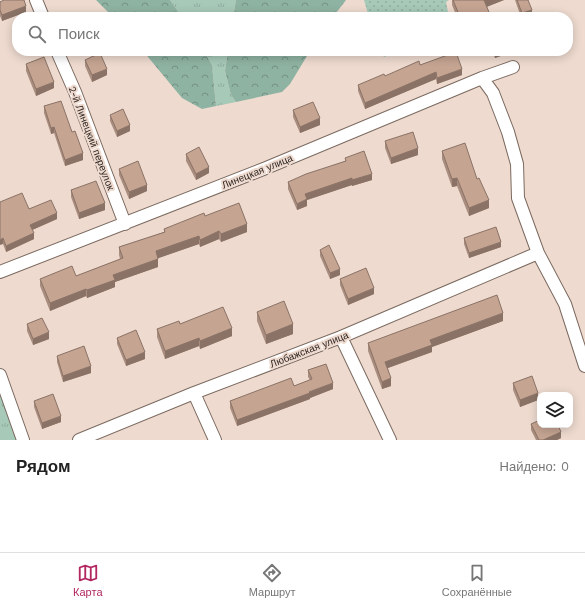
<!DOCTYPE html>
<html lang="ru">
<meta charset="utf-8">
<style>
:root{--surface:#fff;--page:#f6f6f6;--text:#222;--muted:#767676;--line:#e0e0e0;--accent:#b32761}
body{margin:0;font-family:"Work Sans",sans-serif;background:var(--page);color:var(--text)}
.controls{position:absolute;right:12px;bottom:12px;display:grid;overflow:hidden;border-radius:8px;box-shadow:0 2px 10px #0003}
.controls button{width:36px;height:36px;display:grid;place-items:center;padding:0;border:0;border-bottom:1px solid var(--line);background:var(--surface);color:var(--text);font:20px sans-serif}
.list{margin:0;padding:0;list-style:none}
h2{display:flex;justify-content:space-between;align-items:center;height:52px;margin:0;padding:0 16px;font-size:17px}
h2 small{font-size:13px;font-weight:400;color:var(--muted)}
.icon{flex:none;width:22px;height:22px;fill:none;stroke:currentColor;stroke-width:2;stroke-linecap:round;stroke-linejoin:round}
.map{position:relative;flex:none;width:585px;height:440px;overflow:hidden}
.search{position:absolute;background:var(--surface);box-shadow:0 2px 10px #0003;left:12px;right:12px;top:12px;height:44px;display:flex;align-items:center;gap:10px;box-sizing:border-box;padding:0 14px;border-radius:16px;color:var(--muted);font-size:15px}
.sheet{height:112px;background:var(--surface)}
nav{display:flex;justify-content:space-around;align-items:center;box-sizing:border-box;height:56px;border-top:1px solid var(--line);background:var(--surface);font-size:11px;color:var(--muted)}
nav a{display:grid;justify-items:center;gap:2px}
nav .on{color:var(--accent)}
.map>svg:first-child{display:block}
</style>
<div class="map">
<svg width="585" height="440" viewBox="0 0 585 440">
<defs>
<pattern id="grass-tufts" width="24" height="20" patternUnits="userSpaceOnUse"><rect width="24" height="20" fill="#a7c9b8"/><path d="M3 7l-1-3M5 7V3M7 7l1-3M15 17l-1-3M17 17v-4M19 17l1-3" fill="none" stroke="#90ac9e"/></pattern>
<pattern id="forest-crowns" width="20" height="18" patternUnits="userSpaceOnUse"><rect width="20" height="18" fill="#8fb3a2"/><path d="M2 6a3 3 0 1 1 6 0M12 15a3 3 0 1 1 6 0" fill="none" stroke="#759184"/></pattern>
<pattern id="garden-dots" width="8" height="8" patternUnits="userSpaceOnUse"><rect width="8" height="8" fill="#a7c9b8"/><path d="M2 2h.1M6 6h.1" fill="none" stroke="#90ac9e" stroke-width="1.8" stroke-linecap="round"/></pattern>
</defs>
<rect width="100%" height="100%" fill="#eedacf"/>
<path fill="url(#grass-tufts)" d="M 170,0 L 236,0 L 233,17 L 182,17 Z
M 204,51 L 228,51 L 225,71 L 231,95 L 236,102 L 216,106 L 212,65 Z
M 0,392 L 17,440 L 0,440 Z"/>
<path fill="url(#forest-crowns)" d="M 96,0 L 170,0 L 182,17 L 113,17 Z
M 236,0 L 346,0 L 333,17 L 233,17 Z
M 143,51 L 204,51 L 212,65 L 216,106 L 202,109 L 182,98 Z
M 228,51 L 310,51 L 290,84 L 282,92 L 236,102 L 231,95 L 225,71 Z"/>
<path fill="url(#garden-dots)" d="M 364,0 L 449,0 L 446,2 L 449,17 L 369,17 Z
M 381,51 L 400,51 L 384,57 Z"/>
<g fill="none" stroke-linecap="round" stroke-linejoin="round">
<g stroke="#7b6a60" stroke-width="14">
<path id="street" d="M 36,0 L 43,17
M 57,51 L 75,92 L 125,224
M 482,78 L 493,93 L 508,132 L 517,164 L 518,198 L 538,253 L 565,304 L 585,366
M 0,272 L 266,168 L 482,78 L 513,67
M 341,337 L 390,440
M 0,375 L 23,440
M 194,393 L 215,440
M 79,440 L 194,393 L 341,337 L 538,253"/>
</g>
<use href="#street" stroke="#fff" stroke-width="12"/>
</g>
<path fill="#a98d7e" d="M 452,0 L 504,0 L 486,7 L 491,17 L 457,17 L 452,5 Z
M 515,0 L 528,0 L 532,17 L 521,17 Z
M 0,2 L 26,12 L 2,21 L 0,16 Z
M 492,51 L 506,51 L 506,54 L 495,58 Z
M 85,60 L 107,75 L 92,82 L 85,66 Z
M 26,64 L 54,88 L 36,96 L 26,71 Z
M 420,65 L 462,75 L 437,84 L 436,79 L 365,109 L 358,91 L 358,85 Z
M 44,106 L 83,160 L 65,166 L 54,133 L 51,134 L 44,113 Z
M 293,110 L 320,125 L 300,133 L 293,117 Z
M 110,115 L 130,131 L 117,137 L 110,121 Z
M 385,141 L 418,155 L 391,164 L 385,148 Z
M 442,151 L 477,179 L 489,208 L 469,216 L 457,186 L 452,187 L 442,159 Z
M 186,154 L 209,173 L 196,180 L 186,161 Z
M 345,158 L 372,180 L 352,186 L 352,185 L 307,200 L 307,206 L 297,210 L 288,189 L 288,182 L 345,161 Z
M 119,169 L 147,191 L 129,199 L 119,175 Z
M 71,190 L 105,210 L 79,219 L 71,197 Z
M 0,202 L 29,209 L 57,219 L 32,230 L 34,239 L 6,252 L 3,244 Z
M 205,216 L 247,232 L 221,242 L 219,239 L 200,247 L 199,244 L 158,258 L 158,267 L 115,282 L 115,287 L 87,298 L 86,296 L 50,311 L 40,286 L 40,279 L 76,276 L 120,259 L 119,255 L 119,247 L 164,232 L 164,229 Z
M 464,238 L 501,247 L 469,258 L 464,244 Z
M 320,250 L 340,275 L 330,279 L 320,256 Z
M 340,279 L 374,294 L 348,305 L 340,285 Z
M 257,312 L 293,334 L 266,344 L 257,321 Z
M 503,321 L 432,347 L 432,352 L 388,368 L 391,386 L 382,389 L 368,351 L 368,343 Z
M 27,324 L 49,339 L 33,345 L 27,331 Z
M 180,324 L 232,336 L 200,349 L 199,346 L 165,359 L 157,337 L 157,329 Z
M 117,338 L 145,359 L 126,366 L 117,344 Z
M 57,356 L 91,373 L 63,382 L 57,362 Z
M 308,370 L 333,389 L 310,398 L 310,399 L 237,426 L 230,408 L 230,401 L 294,386 L 310,380 L 308,377 Z
M 513,383 L 538,400 L 520,407 L 513,390 Z
M 34,401 L 61,422 L 42,429 L 34,407 Z
M 531,424 L 561,438 L 557,440 L 536,440 L 531,430 Z"/>
<path fill="#8a7366" d="M 484,0 L 504,0 L 484,8 Z
M 26,6 L 26,12 L 2,21 L 2,15 Z
M 532,10 L 532,17 L 522,17 L 522,13 Z
M 495,51 L 506,51 L 506,54 L 495,58 Z
M 107,69 L 107,75 L 92,82 L 92,75 Z
M 462,69 L 462,75 L 437,84 L 437,78 Z
M 436,72 L 436,79 L 365,109 L 365,103 Z
M 54,82 L 54,88 L 36,96 L 36,89 Z
M 320,118 L 320,125 L 300,133 L 300,127 Z
M 130,125 L 130,131 L 117,137 L 117,131 Z
M 54,127 L 54,133 L 51,134 L 51,128 Z
M 418,148 L 418,155 L 391,164 L 391,158 Z
M 83,153 L 83,160 L 65,166 L 65,160 Z
M 209,167 L 209,173 L 196,180 L 196,174 Z
M 372,174 L 372,180 L 352,186 L 352,180 Z
M 352,178 L 352,185 L 307,200 L 307,206 L 297,210 L 297,204 L 305,194 Z
M 457,178 L 457,186 L 452,187 L 452,179 Z
M 147,185 L 147,191 L 129,199 L 129,192 Z
M 489,200 L 489,208 L 469,216 L 469,208 Z
M 105,203 L 105,210 L 79,219 L 79,213 Z
M 57,213 L 57,219 L 30,231 L 30,225 Z
M 247,224 L 247,232 L 221,242 L 221,234 Z
M 219,231 L 219,239 L 200,247 L 200,240 Z
M 34,233 L 34,239 L 6,252 L 6,246 Z
M 199,236 L 199,244 L 156,259 L 156,251 Z
M 3,238 L 3,244 L 0,245 L 0,240 Z
M 501,242 L 501,247 L 469,258 L 469,253 Z
M 158,259 L 158,267 L 115,282 L 115,287 L 87,298 L 87,290 L 113,275 Z
M 340,269 L 340,275 L 330,279 L 330,273 Z
M 374,288 L 374,294 L 348,305 L 348,299 Z
M 86,289 L 86,296 L 50,311 L 50,303 Z
M 503,313 L 503,321 L 432,347 L 432,352 L 385,369 L 385,362 L 430,340 Z
M 293,324 L 293,334 L 266,344 L 266,335 Z
M 232,328 L 232,336 L 200,349 L 200,341 Z
M 49,332 L 49,339 L 33,345 L 33,339 Z
M 199,338 L 199,346 L 165,359 L 165,351 Z
M 145,352 L 145,359 L 126,366 L 126,360 Z
M 91,366 L 91,373 L 63,382 L 63,376 Z
M 391,378 L 391,386 L 382,389 L 382,382 Z
M 333,383 L 333,389 L 310,398 L 310,399 L 237,426 L 237,420 Z
M 538,393 L 538,400 L 520,407 L 520,400 Z
M 61,416 L 61,422 L 42,429 L 42,423 Z
M 561,432 L 561,438 L 557,440 L 543,440 Z"/>
<path fill="#c5a492" stroke="#8a7366" d="M 4,0 L 24,0 L 26,6 L 2,15 L 0,10 L 0,2 Z
M 453,0 L 485,0 L 484,0 L 491,17 L 460,17 Z
M 517,0 L 528,0 L 532,10 L 522,13 Z
M 456,52 L 462,69 L 437,78 L 436,72 L 365,103 L 358,85 L 384,74 L 385,76 L 419,61 L 420,65 Z
M 100,53 L 107,69 L 92,75 L 85,60 Z
M 44,57 L 54,82 L 36,89 L 26,64 Z
M 61,101 L 72,132 L 75,131 L 83,153 L 65,160 L 54,127 L 51,128 L 44,106 Z
M 313,102 L 320,118 L 300,127 L 293,110 Z
M 123,109 L 130,125 L 117,131 L 110,115 Z
M 413,132 L 418,148 L 391,158 L 385,141 Z
M 465,143 L 477,179 L 479,178 L 489,200 L 469,208 L 457,178 L 452,179 L 442,151 Z
M 199,147 L 209,167 L 196,174 L 186,154 Z
M 364,151 L 372,174 L 352,180 L 352,178 L 305,194 L 307,199 L 297,204 L 288,182 L 306,174 L 346,161 L 345,158 Z
M 138,161 L 147,185 L 129,192 L 119,169 Z
M 96,181 L 105,203 L 79,213 L 71,190 Z
M 22,193 L 29,209 L 51,200 L 57,213 L 30,225 L 34,233 L 6,246 L 3,238 L 0,240 L 0,202 Z
M 239,203 L 247,224 L 221,234 L 219,231 L 200,240 L 199,236 L 156,251 L 158,259 L 113,275 L 115,280 L 87,290 L 86,289 L 50,303 L 40,279 L 72,266 L 76,276 L 123,258 L 119,247 L 165,232 L 164,229 L 204,213 L 205,216 Z
M 496,227 L 501,242 L 469,253 L 464,238 Z
M 329,245 L 340,269 L 330,273 L 320,250 Z
M 366,268 L 374,288 L 348,299 L 340,279 Z
M 497,295 L 503,313 L 430,340 L 432,345 L 385,362 L 391,378 L 382,382 L 368,343 Z
M 284,301 L 293,324 L 266,335 L 257,312 Z
M 223,307 L 232,328 L 200,341 L 199,338 L 165,351 L 157,329 L 179,321 L 180,324 Z
M 42,318 L 49,332 L 33,339 L 27,324 Z
M 136,330 L 145,352 L 126,360 L 117,338 Z
M 84,346 L 91,366 L 63,376 L 57,356 Z
M 326,364 L 333,383 L 309,392 L 310,393 L 237,420 L 230,401 L 291,378 L 294,386 L 312,379 L 308,370 Z
M 532,376 L 538,393 L 520,400 L 513,383 Z
M 53,394 L 61,416 L 42,423 L 34,401 Z
M 540,420 L 540,425 L 558,425 L 561,432 L 543,440 L 539,440 L 531,424 Z"/>
<g text-anchor="middle" stroke-width="4" stroke-linejoin="round" paint-order="stroke">
<g font-size="10" fill="#2e2622" stroke="#eedacf">
<text transform="translate(92 138) rotate(69)" y="4">2-й Линецкий переулок</text>
<text transform="translate(257 171) rotate(-22)" y="4">Линецкая улица</text>
<text transform="translate(309 349) rotate(-21)" y="4">Любажская улица</text>
</g>
</g>
</svg>
<div class="controls">
<button><svg class="icon" aria-label="layers" viewBox="0 0 24 24"><path d="M12 4l9 5-9 5-9-5zM3 14l9 5 9-5"/></svg></button>
</div>
<div class="search"><svg class="icon" aria-label="search" viewBox="0 0 24 24"><circle cx="10" cy="10" r="6"/><path d="M15 15l6 6"/></svg>Поиск</div>
</div>
<section class="sheet">
<h2>Рядом<small>Найдено: 0</small></h2>
<ul class="list">
</ul>
</section>
<nav>
<a class="on"><svg class="icon" aria-label="map" viewBox="0 0 24 24"><path d="M3 6l6-2 6 2 6-2v14l-6 2-6-2-6 2zM9 4v14M15 6v14"/></svg>Карта</a>
<a><svg class="icon" aria-label="directions" viewBox="0 0 24 24"><path d="M12 3l9 9-9 9-9-9zM9 14v-3h6M13 9l2 2-2 2"/></svg>Маршрут</a>
<a><svg class="icon" aria-label="saved" viewBox="0 0 24 24"><path d="M7 4h10v16l-5-4-5 4z"/></svg>Сохранённые</a>
</nav>
